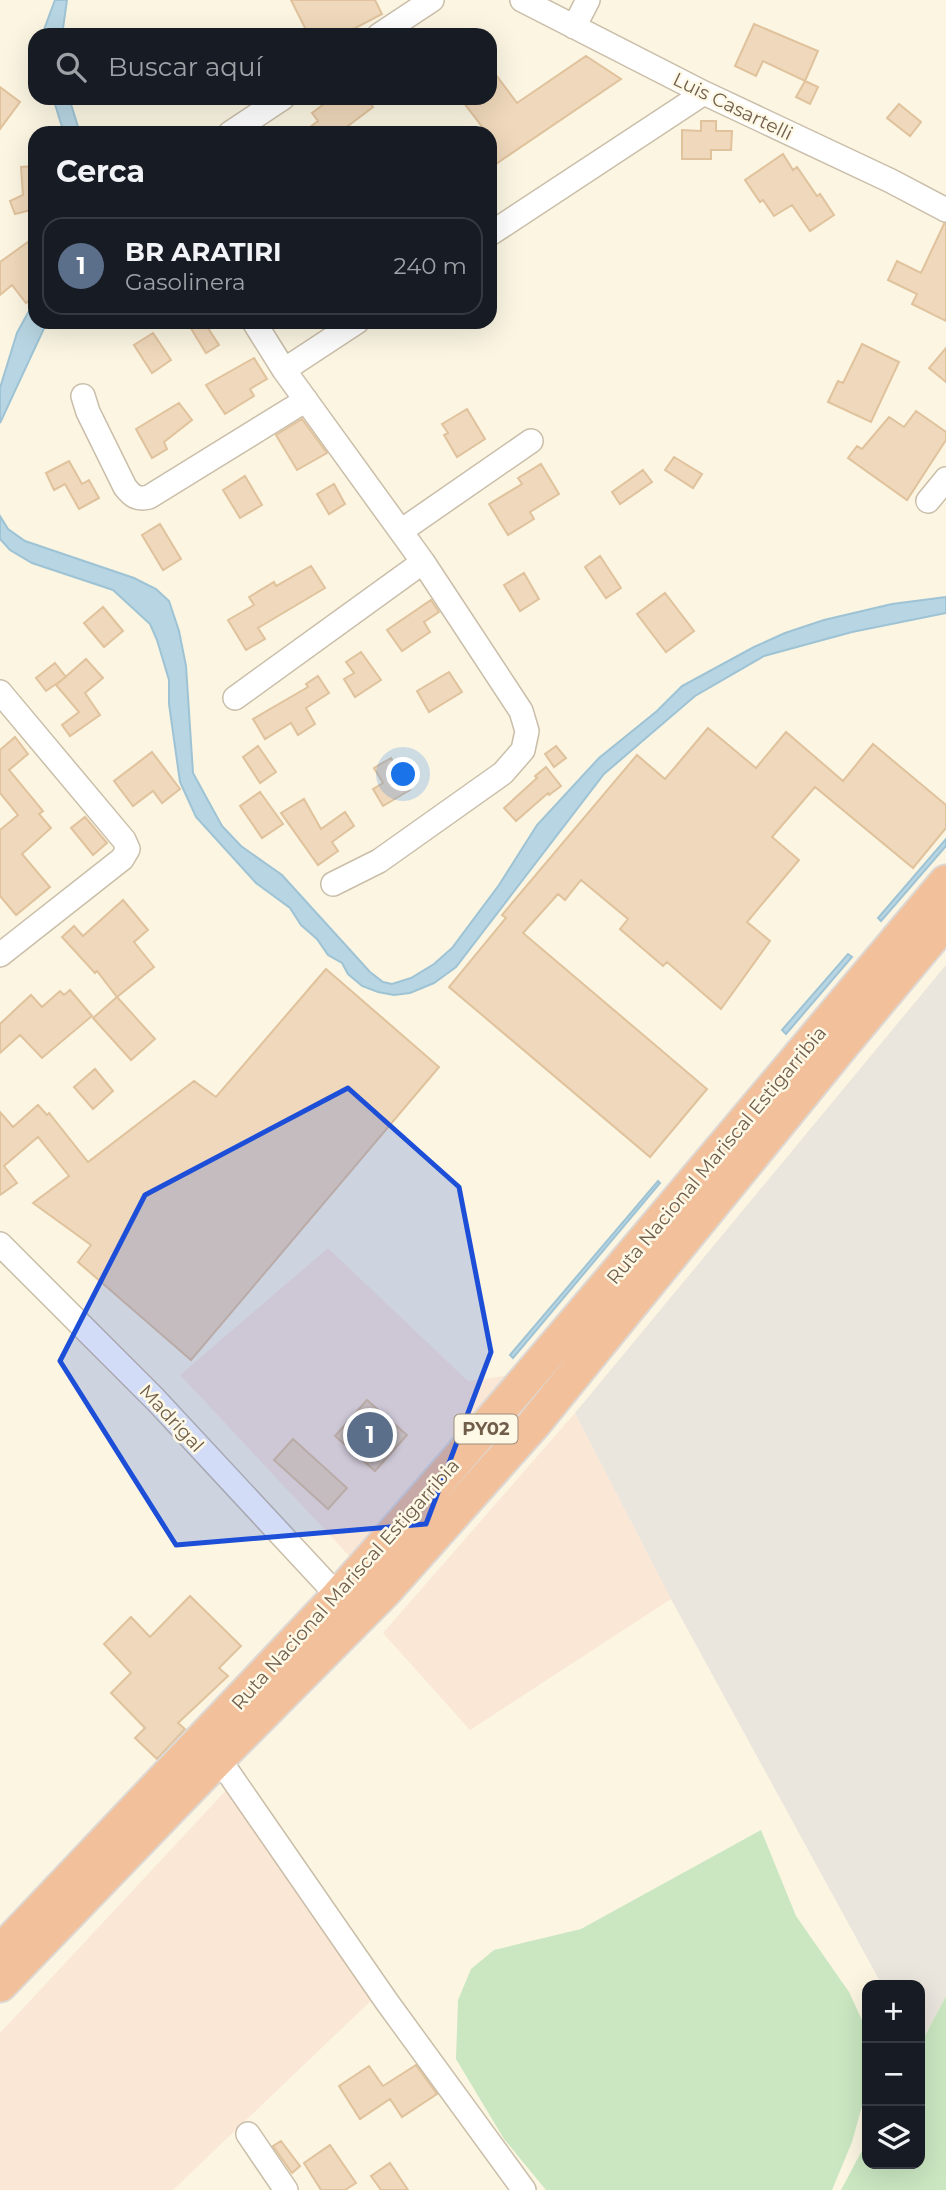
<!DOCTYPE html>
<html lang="es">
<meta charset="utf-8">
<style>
:root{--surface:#171b24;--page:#20242c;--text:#f1f3f6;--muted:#9ea1a6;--line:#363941;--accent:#df864c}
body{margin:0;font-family:Montserrat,sans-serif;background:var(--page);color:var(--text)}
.controls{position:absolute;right:21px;bottom:21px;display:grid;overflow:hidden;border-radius:14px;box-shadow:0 7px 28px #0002}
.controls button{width:63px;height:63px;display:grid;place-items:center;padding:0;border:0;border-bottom:2px solid var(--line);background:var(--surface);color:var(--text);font:35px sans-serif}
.you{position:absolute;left:404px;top:775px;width:24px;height:24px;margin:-18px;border:5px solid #fff;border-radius:50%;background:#1a73e8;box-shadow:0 0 0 10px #1a73e833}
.badge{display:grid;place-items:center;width:46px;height:46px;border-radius:50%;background:var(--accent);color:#fff;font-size:23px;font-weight:700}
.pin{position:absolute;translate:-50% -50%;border:4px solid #fff;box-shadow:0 2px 7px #0006}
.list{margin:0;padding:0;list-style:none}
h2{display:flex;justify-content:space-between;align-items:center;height:91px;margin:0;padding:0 28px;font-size:30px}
h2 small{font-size:23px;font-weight:400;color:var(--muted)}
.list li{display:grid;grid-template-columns:46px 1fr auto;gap:21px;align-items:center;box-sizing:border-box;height:98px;margin:0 14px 14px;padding:0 14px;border:2px solid var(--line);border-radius:21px}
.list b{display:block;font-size:26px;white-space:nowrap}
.list p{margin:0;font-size:23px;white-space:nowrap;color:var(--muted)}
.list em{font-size:23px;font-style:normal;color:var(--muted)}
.icon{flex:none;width:38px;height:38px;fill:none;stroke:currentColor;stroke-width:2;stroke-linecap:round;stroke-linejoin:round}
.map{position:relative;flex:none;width:946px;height:2190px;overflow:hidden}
.search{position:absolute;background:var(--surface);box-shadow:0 7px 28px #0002;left:28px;top:28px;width:469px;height:77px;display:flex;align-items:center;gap:18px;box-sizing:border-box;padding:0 24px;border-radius:21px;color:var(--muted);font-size:26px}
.panel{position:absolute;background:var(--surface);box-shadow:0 7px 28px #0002;left:28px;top:126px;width:469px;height:203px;border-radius:21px}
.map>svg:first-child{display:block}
</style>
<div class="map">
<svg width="946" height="2190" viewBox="0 0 946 2190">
<rect width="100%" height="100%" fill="#fbf5e2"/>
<path fill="#fbe7d6" d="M 328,1248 L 468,1381 L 519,1374 L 353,1560 L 180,1375 Z
M 575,1413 L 671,1599 L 470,1730 L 383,1633 Z
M 231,1785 L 380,1992 L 173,2190 L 0,2190 L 0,2033 Z"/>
<path fill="#eae5dd" d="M 946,965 L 946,1996 L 920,2045 L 920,1985 L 882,1985 L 671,1599 L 575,1413 Z"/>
<path fill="#cae7c1" d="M 761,1830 L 796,1916 L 849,1992 L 867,2031 L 867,2088 L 852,2142 L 832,2190 L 546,2190 L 504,2139 L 456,2059 L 458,2000 L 471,1969 L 494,1950 L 581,1929 Z
M 946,1996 L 946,2190 L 841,2190 L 867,2141 L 867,2164 L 920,2164 L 920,2045 Z"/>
<path fill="#b8d5e3" stroke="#9ec3d4" stroke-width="2" d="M 55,0 L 67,0 L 62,35 L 42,35 Z
M 53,98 L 69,98 L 80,133 L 64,133 Z
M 35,300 L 35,322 L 47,322 L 0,423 L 0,388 L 17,333 Z
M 0,516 L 8,529 L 25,541 L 134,578 L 156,589 L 169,601 L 179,631 L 186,666 L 193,773 L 205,795 L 222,826 L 241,846 L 282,875 L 370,972 L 383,982 L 392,984 L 411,978 L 434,964 L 452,948 L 499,885 L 537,825 L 599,758 L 657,711 L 682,686 L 754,647 L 785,633 L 824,620 L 892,604 L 946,597 L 946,613 L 852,632 L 764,656 L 695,696 L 604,774 L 456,967 L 434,983 L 410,993 L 394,995 L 378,992 L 362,986 L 348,974 L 342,963 L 328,955 L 317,939 L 301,925 L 290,908 L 256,883 L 196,817 L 180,782 L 169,704 L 169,680 L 157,640 L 150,624 L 113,590 L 32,563 L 10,550 L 0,539 Z
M 946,839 L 946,846 L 881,921 L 878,918 Z
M 848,954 L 852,957 L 786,1034 L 782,1030 Z
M 658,1181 L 660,1183 L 513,1358 L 510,1355 Z"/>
<path fill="#efd8bb" stroke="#e0c29c" stroke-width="2" d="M 291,0 L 375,0 L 382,14 L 342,35 L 317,35 L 314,29 L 307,32 Z
M 754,24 L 818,51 L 805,81 L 763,61 L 756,76 L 735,66 Z
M 586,56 L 621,79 L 490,168 L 490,133 L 487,133 L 460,98 L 490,98 L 490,67 L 517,103 Z
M 805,81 L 818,87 L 810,104 L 796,97 Z
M 0,87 L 20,102 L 0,129 Z
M 332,98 L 366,98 L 373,107 L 348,126 L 353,133 L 302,133 L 318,121 L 312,113 Z
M 899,104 L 921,122 L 910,136 L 887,118 Z
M 701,121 L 716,121 L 716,131 L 732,131 L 731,150 L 711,150 L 711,159 L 682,159 L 682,130 L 701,131 Z
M 783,154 L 793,170 L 797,167 L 817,196 L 820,194 L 834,215 L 810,231 L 792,205 L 774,216 L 763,200 L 760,202 L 745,180 Z
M 35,166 L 35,209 L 15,214 L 10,201 L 23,195 L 21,167 Z
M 944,224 L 946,224 L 946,321 L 912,304 L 917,294 L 888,280 L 897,261 L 921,273 Z
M 35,237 L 35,296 L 26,303 L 12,285 L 0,295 L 0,262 Z
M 187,322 L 204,322 L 219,345 L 206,353 Z
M 153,333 L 171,360 L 152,373 L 134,345 Z
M 862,344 L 899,362 L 871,422 L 828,402 L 838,381 L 843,383 Z
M 946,348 L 946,382 L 929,368 Z
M 254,358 L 267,379 L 250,389 L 254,396 L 225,414 L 206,385 Z
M 179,403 L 192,420 L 164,442 L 167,449 L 152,458 L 136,429 Z
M 467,409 L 485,439 L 457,457 L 444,435 L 448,433 L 442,424 Z
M 916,411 L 946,432 L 946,440 L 907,500 L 848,458 L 857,446 L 862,449 L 889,417 L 904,427 Z
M 302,419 L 327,453 L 297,470 L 276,435 Z
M 674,457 L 702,474 L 693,488 L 665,470 Z
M 69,461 L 82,484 L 89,480 L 99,498 L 79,509 L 65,484 L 54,490 L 46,473 Z
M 541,464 L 559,494 L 530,512 L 534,519 L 508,535 L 489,504 L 522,484 L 518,478 Z
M 643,470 L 652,482 L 620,504 L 612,492 Z
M 245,476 L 262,505 L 240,518 L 223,490 Z
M 334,484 L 345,504 L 329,514 L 317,494 Z
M 160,524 L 181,559 L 163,570 L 142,535 Z
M 600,556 L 621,588 L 606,598 L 585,567 Z
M 311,566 L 325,588 L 258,628 L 265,639 L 246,650 L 228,620 L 254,605 L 249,597 L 274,582 L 276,586 Z
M 524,573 L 539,599 L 520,611 L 504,585 Z
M 665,593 L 694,631 L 666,652 L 637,614 Z
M 431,600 L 439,612 L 424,622 L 430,632 L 402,651 L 387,630 Z
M 103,607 L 123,631 L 104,647 L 84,623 Z
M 361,652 L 381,680 L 355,697 L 344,679 L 354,673 L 346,662 Z
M 86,659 L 103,678 L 85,693 L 100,715 L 70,736 L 62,725 L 79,712 L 56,685 Z
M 55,663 L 66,677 L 46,691 L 36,678 Z
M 449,672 L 462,692 L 429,712 L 417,691 Z
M 318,676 L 329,693 L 306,708 L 315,724 L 298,735 L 291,723 L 265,739 L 253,719 L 308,687 L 306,684 Z
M 708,728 L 756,768 L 786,732 L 843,781 L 873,744 L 946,805 L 946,828 L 913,868 L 815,787 L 772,837 L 799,860 L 747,922 L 770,941 L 721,1009 L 667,962 L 663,966 L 620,929 L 628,919 L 581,880 L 565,900 L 558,894 L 523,933 L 707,1089 L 650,1157 L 449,987 L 506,918 L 502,915 L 637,755 L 665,779 Z
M 15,737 L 28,754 L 9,770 L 43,811 L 39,814 L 51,828 L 22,854 L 50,887 L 16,915 L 0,896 L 0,830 L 18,815 L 0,793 L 0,750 Z
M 258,746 L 276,772 L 260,783 L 243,757 Z
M 556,746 L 566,758 L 554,767 L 545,754 Z
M 152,752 L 180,789 L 162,803 L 153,791 L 133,806 L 114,781 Z
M 391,758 L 410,790 L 383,806 L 373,789 L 383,783 L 374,768 Z
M 546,767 L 561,786 L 549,795 L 548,793 L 516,821 L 504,808 L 537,778 L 535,776 Z
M 260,792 L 283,824 L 262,838 L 240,806 Z
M 304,799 L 321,829 L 345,812 L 354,826 L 332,842 L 338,851 L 318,865 L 281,813 Z
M 85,817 L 107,843 L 93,855 L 71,828 Z
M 123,900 L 148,930 L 134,942 L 154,967 L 117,997 L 97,971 L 95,973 L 62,937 L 74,926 L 83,936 Z
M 326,969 L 439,1067 L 191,1360 L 78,1262 L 91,1245 L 33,1203 L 69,1176 L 38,1137 L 4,1166 L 17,1183 L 0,1195 L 0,1112 L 13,1127 L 38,1105 L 47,1115 L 49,1113 L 88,1162 L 194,1081 L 216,1097 Z
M 70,990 L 92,1016 L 42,1058 L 20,1035 L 0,1053 L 0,1024 L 19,1006 L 31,995 L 42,1007 L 60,991 L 64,995 Z
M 117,997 L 155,1039 L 131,1060 L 93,1018 Z
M 95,1069 L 113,1091 L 93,1109 L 74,1087 Z
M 367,1400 L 407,1435 L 375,1471 L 335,1436 Z
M 293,1439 L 347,1488 L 328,1509 L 274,1460 Z
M 190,1596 L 241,1646 L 219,1668 L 228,1676 L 178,1723 L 185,1729 L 157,1759 L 135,1738 L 145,1728 L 111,1693 L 131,1673 L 104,1644 L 131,1617 L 150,1637 Z
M 416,2065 L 437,2094 L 402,2117 L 390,2099 L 360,2119 L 339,2086 L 369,2066 L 383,2086 Z
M 281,2141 L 300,2166 L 292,2173 L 273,2146 Z
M 330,2145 L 356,2183 L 345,2190 L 321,2190 L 304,2163 Z
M 390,2163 L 408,2190 L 381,2190 L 371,2176 Z"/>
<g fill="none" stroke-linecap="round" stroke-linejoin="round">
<g stroke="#cabea9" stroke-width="26">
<path id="minor" d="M 522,0 L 704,93 L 891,181 L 946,210
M 574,27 L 588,0
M 379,35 L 432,0
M 230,133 L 283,98
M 490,234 L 704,93
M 254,322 L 284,370 L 423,562 L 521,711 L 527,731 L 523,750 L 503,773 L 379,861 L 333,884
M 284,370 L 357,322
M 83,396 L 88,412 L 125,487 C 132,496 137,500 149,497 L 306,400
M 928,501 L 946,479
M 401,531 L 531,441
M 0,692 L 124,840 L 128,849 L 122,859 L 0,955
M 235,698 L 423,562
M 0,1244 L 155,1399 L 338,1596
M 210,1746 L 387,2002 L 524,2190
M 248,2134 L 286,2190"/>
</g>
<g stroke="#ddd8d4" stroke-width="37">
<path id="highway" d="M 0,1952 L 338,1596 C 545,1362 744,1121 946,882
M 0,1985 L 220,1757 L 386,1590 L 533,1425 L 844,1043 L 946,921"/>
</g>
<use href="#minor" stroke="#fff" stroke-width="23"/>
<use href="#highway" stroke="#f2c19b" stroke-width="33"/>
</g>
<path fill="#1d4ed8" fill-opacity="0.2" stroke="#1d4ed8" stroke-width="5" stroke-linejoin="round" d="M 348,1088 L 459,1187 L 491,1352 L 426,1524 L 176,1545 L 60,1361 L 145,1195 Z"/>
<g text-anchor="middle" stroke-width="5" stroke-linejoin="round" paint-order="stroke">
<rect fill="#fef9e7" stroke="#9b8c79" stroke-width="2" x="454.5" y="1414.5" width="63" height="29" rx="5"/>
<g font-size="18" font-weight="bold" fill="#705e4a">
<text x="486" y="1435">PY02</text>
</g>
<g font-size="19" fill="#705e4a" stroke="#fef9e7">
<text transform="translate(733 106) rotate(26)" y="7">Luis Casartelli</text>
<text transform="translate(716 1155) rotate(-50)" y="7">Ruta Nacional Mariscal Estigarribia</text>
<text transform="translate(172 1418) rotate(47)" y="7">Madrigal</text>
<text transform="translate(345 1584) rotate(-48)" y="7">Ruta Nacional Mariscal Estigarribia</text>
</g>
</g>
</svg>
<div class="controls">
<button>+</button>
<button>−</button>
<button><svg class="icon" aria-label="layers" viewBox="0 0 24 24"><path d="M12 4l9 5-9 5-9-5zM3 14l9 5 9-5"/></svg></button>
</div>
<div class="you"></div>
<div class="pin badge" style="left:370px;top:1435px;background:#5c6f8a">1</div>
<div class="search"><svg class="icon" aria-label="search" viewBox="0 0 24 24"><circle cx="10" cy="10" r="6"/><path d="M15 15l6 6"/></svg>Buscar aquí</div>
<section class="panel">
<h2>Cerca<small></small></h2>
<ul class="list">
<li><span class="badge" style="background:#5c6f8a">1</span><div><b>BR ARATIRI</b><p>Gasolinera</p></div><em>240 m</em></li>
</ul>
</section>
</div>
